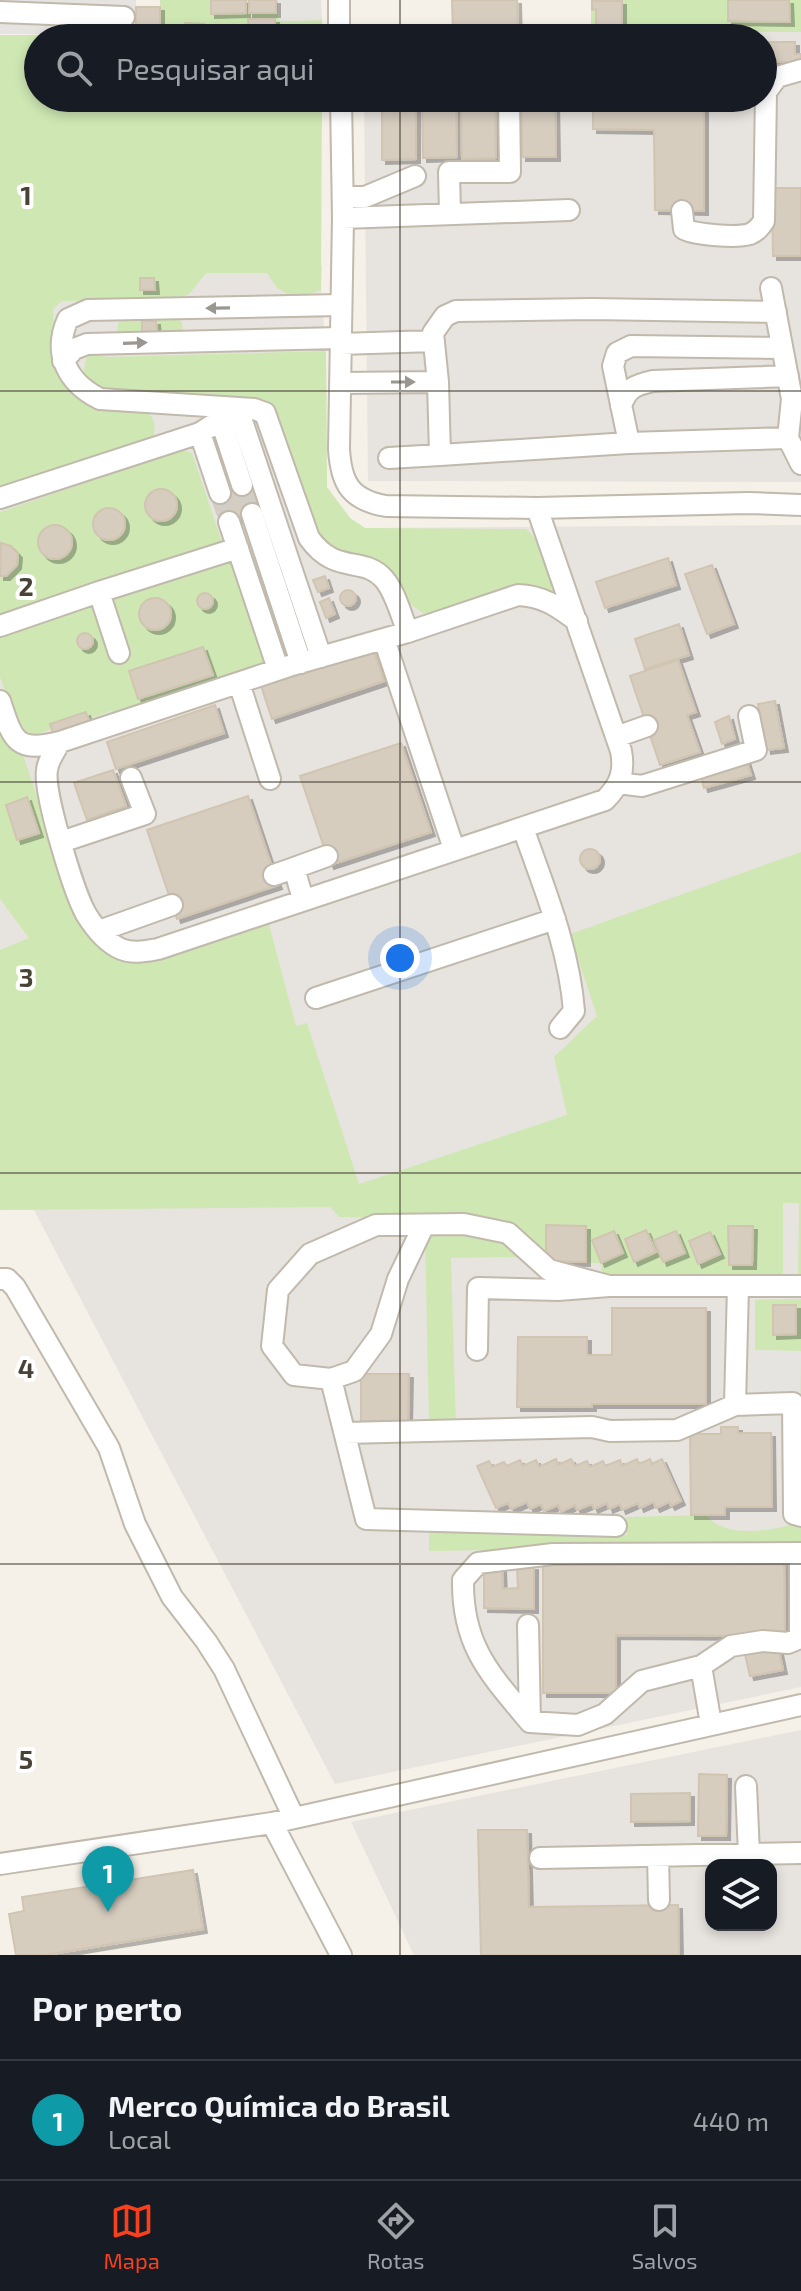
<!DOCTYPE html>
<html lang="pt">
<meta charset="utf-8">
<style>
:root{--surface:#171b24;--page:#20242c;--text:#f1f3f6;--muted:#9ea1a6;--line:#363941;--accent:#f9401c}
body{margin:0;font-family:"Exo 2",sans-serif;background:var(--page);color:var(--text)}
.controls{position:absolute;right:24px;bottom:24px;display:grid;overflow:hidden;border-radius:16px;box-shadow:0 4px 12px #0003}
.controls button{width:72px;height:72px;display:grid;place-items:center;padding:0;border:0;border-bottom:2px solid var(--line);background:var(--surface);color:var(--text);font:40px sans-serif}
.you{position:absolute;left:400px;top:958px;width:28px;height:28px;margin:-20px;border:6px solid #fff;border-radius:50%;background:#1a73e8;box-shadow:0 0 0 12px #1a73e833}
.badge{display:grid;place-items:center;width:52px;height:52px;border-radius:50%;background:var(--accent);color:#fff;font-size:26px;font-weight:700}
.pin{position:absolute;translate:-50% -66px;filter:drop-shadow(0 2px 4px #0008)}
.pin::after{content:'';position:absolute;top:42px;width:28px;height:24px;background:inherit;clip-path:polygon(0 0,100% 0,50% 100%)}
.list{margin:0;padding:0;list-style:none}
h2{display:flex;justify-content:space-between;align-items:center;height:104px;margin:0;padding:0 32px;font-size:34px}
h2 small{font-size:26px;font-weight:400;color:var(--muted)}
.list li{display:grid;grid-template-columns:52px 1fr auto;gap:24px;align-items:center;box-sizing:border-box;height:120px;padding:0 32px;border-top:2px solid var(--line)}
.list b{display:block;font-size:30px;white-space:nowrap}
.list p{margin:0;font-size:26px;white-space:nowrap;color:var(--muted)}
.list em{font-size:26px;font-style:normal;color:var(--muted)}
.icon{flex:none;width:44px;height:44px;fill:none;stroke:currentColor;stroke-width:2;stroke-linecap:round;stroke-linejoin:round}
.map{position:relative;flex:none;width:801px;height:1955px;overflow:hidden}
.search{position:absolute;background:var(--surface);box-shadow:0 4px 12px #0003;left:24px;right:24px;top:24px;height:88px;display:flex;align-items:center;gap:20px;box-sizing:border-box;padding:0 28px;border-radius:44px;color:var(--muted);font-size:30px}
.sheet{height:224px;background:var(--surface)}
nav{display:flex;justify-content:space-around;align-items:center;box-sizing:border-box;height:112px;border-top:2px solid var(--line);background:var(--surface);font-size:22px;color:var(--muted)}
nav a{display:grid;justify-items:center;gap:4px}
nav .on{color:var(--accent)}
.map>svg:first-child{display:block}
</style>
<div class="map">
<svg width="801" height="1955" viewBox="0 0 801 1955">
<defs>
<filter id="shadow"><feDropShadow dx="4" dy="4" stdDeviation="0" flood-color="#0004"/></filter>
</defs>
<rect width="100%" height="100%" fill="#f5f1e9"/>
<path fill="#e7e3de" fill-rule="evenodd" d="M 591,0 L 801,0 L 801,482 L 368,481 L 364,98 L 763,98 L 763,38 L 591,38 Z
M 322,266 L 321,290 L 326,351 L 327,487 L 350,518 L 365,528 L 801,525 L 801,1687 L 335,1784 L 34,1210 L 0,1210 L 0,268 Z
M 801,1730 L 801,1955 L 414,1955 L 351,1822 ZM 711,1865 L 771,1865 L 771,1925 L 711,1925 Z"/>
<path fill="#cfe8b3" d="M 160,0 L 278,0 L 279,21 L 322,20 L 322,38 L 38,38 L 38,98 L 322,98 L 321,290 L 295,298 L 277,288 L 267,273 L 206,273 L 189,294 L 177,300 L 62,301 L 53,309 C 55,343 51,387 89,404 C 104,411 128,409 145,411 C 155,417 155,424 154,435 L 143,441 L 0,489 L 0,35 L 159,35 Z
M 591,0 L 801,0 L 801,32 L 591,32 Z
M 127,316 L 176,316 C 183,322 184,326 181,334 L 124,337 L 118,332 C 117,323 119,320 127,316 Z
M 326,351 L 327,487 L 350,518 L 365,528 L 526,529 C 545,544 551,574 559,596 L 546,589 L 529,587 L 433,614 L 423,613 L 331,550 L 315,530 L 274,408 L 264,399 L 102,391 L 83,376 L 86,358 L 92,354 L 107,357 Z
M 182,450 L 192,453 L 222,542 L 0,614 L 0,512 Z
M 227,561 L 235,564 L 269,654 L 262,667 L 121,714 L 111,711 L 89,719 L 86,712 L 50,723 L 51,729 L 36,735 L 24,731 L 17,725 L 0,677 L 0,637 Z
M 0,729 L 11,749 L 23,755 L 77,916 L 121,958 L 268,921 L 296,1026 L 307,1023 L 359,1184 L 567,1115 L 554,1057 L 597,1016 L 570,934 L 801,852 L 801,1276 L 798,1276 L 799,1203 L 783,1203 L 783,1275 L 602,1274 L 601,1263 L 546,1261 L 546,1250 L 490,1218 L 339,1217 L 330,1207 L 0,1210 L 0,950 L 29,938 L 0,899 Z
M 483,1235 C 499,1238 510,1243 518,1257 L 451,1258 L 456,1426 L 429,1425 L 425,1236 Z
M 801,1299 L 801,1545 L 429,1551 L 429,1526 L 627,1535 L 626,1517 L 706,1515 C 725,1539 771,1531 797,1523 L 800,1351 L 755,1350 L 755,1300 Z"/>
<path fill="#e6e4e1" d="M 0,0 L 136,0 L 136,35 L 0,34 Z
M 278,0 L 321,0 L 322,20 L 279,21 Z
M 688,581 L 704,625 L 682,633 L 679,625 L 607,651 L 600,631 L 605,608 Z
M 755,1350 L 801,1351 L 800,1433 L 755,1433 Z"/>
<path fill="#d6cdbf" stroke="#d1c5b2" stroke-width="2" filter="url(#shadow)" d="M 211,0 L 246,0 L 246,13 L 211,14 Z
M 249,0 L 276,0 L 276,13 L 249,13 Z
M 452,0 L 517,0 L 518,35 L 453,36 Z
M 728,0 L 789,0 L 790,22 L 728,21 Z
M 592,1 L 622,1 L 622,27 L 596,26 L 596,9 L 592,10 Z
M 136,7 L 160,7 L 160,26 L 136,26 Z
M 248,19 L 275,19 L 275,36 L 249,36 Z
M 185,23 L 204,24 L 205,36 L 185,36 Z
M 763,42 L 795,42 L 795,54 L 801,54 L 801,62 L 763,62 Z
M 382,98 L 416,98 L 416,159 L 382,160 Z
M 422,98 L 456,98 L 457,157 L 423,158 Z
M 461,98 L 495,98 L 496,158 L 462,159 Z
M 522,98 L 555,98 L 556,157 L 522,157 Z
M 593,100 L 704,101 L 704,211 L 655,210 L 654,130 L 593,129 Z
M 772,188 L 801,188 L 801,256 L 773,256 Z
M 140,278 L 154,278 L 155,290 L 140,290 Z
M 142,321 L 156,321 L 157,332 L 142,333 Z
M 249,483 L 259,511 L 222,525 L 211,496 Z
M145 505a16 16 0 1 1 32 0a16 16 0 1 1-32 0Z
M93 524a16 16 0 1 1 32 0a16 16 0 1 1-32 0Z
M38 542a17 17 0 1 1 34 0a17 17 0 1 1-34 0Z
M 1,543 L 11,546 L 18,554 L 17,565 L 6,576 L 0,576 Z
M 668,558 L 676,585 L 605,608 L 596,582 Z
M 712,565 L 734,624 L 707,634 L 685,574 Z
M 325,576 L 329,588 L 318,592 L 313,580 Z
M340 598a8 8 0 1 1 16 0a8 8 0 1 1-16 0Z
M197 601a8 8 0 1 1 16 0a8 8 0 1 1-16 0Z
M139 614a16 16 0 1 1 32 0a16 16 0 1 1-32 0Z
M 329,598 L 335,614 L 326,618 L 320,602 Z
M 679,624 L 689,655 L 645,669 L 635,639 Z
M77 641a8 8 0 1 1 16 0a8 8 0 1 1-16 0Z
M 372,645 L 384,681 L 272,719 L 260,683 Z
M 203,647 L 213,675 L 138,699 L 129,671 Z
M 678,660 L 696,712 L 687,715 L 700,752 L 660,765 L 630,676 Z
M 775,701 L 784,748 L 767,750 L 758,704 Z
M 215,705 L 224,733 L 116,769 L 107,742 Z
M 86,712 L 92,729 L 55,741 L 50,724 Z
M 729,716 L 735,739 L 722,744 L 715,722 Z
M 401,743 L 431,832 L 330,865 L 300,776 Z
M 746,759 L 751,775 L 704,788 L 700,773 Z
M 113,770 L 126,806 L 87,820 L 74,783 Z
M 248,796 L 278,885 L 177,919 L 147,830 Z
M 27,797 L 39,833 L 17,840 L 6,805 Z
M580 859a10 10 0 1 1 20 0a10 10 0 1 1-20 0Z
M 546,1225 L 586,1226 L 586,1262 L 546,1261 Z
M 728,1226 L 753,1226 L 752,1265 L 729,1265 Z
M 646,1230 L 656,1252 L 634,1262 L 625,1239 Z
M 614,1231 L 623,1253 L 601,1263 L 592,1240 Z
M 676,1231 L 685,1253 L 663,1262 L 654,1240 Z
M 710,1232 L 720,1254 L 698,1264 L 689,1241 Z
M 773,1305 L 796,1305 L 796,1334 L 773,1335 Z
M 612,1308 L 706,1308 L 706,1404 L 592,1404 L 592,1407 L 517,1407 L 518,1337 L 587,1337 L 587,1355 L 612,1355 Z
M 361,1374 L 409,1374 L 408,1422 L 361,1421 Z
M 721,1427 L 738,1427 L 738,1433 L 771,1433 L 772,1507 L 725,1507 L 725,1515 L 691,1515 L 690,1434 L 721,1434 Z
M 556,1459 L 558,1465 L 571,1459 L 575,1466 L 587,1461 L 590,1467 L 603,1461 L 605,1466 L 620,1460 L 622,1466 L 637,1459 L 639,1464 L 650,1459 L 652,1464 L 662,1459 L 681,1501 L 671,1506 L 669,1502 L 656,1508 L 653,1502 L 640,1508 L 638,1503 L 622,1510 L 620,1504 L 609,1509 L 607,1503 L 594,1509 L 592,1504 L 577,1510 L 575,1505 L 561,1512 L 558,1505 L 544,1511 L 541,1504 L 530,1509 L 527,1502 L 511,1509 L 508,1503 L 496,1508 L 477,1466 L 489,1461 L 492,1467 L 504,1462 L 507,1466 L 520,1460 L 523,1466 L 536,1460 L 539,1467 Z
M 543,1558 L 784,1559 L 785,1636 L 616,1635 L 616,1693 L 543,1693 Z
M 534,1566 L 534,1609 L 484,1608 L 484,1567 L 502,1568 L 503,1589 L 518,1588 L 517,1567 Z
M 778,1646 L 783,1670 L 750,1676 L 744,1650 Z
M 699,1774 L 727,1775 L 726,1836 L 698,1836 Z
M 690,1793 L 690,1821 L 631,1822 L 631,1794 Z
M 478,1830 L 527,1830 L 529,1907 L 678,1905 L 679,1955 L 481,1955 Z
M 193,1870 L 203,1929 L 46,1955 L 16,1955 L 9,1914 L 24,1911 L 22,1897 Z"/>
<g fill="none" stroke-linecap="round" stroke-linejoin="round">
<path stroke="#d2cec5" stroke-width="20" stroke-dasharray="20 10" stroke-linecap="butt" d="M 242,485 L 252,514
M 220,493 L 229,522"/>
<g stroke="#c0b9ac" stroke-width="24">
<path id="minor" d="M 339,0 L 339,38
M 0,12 L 124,17
M 341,98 L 343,218 L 339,449 C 341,484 351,500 386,506 L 537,508 L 749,503 L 801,505
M 343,197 L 365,197 L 415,176
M 682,211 L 684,229 C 696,235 737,238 750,234 C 757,231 760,227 764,221 L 766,92 L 777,77 L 801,70
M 450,214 L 449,172 L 510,172 L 509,98
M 343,218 L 569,210
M 771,288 L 792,399 L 788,438
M 341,305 L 88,310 L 68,319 C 52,354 68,383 100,399 L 254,409 L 265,413 L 309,538 C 336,576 363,555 384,579 C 396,593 401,616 408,632
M 340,344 L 434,341
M 63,361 L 74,349 L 87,344 L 340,338
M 340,383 L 438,382
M 621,406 C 627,388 635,385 653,381 L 788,376
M 221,421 L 242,485
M 200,433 L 220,493
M 629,443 L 613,366 L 617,353 L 631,346 L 782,348
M 440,455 L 629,443 L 788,438 L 801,464
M 389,458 L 440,455 L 438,382 L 433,333 L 445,316 L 456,311 L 592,309 L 776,312
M 0,498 L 200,433 L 238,409 L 321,657
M 537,508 L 621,751 C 625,772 620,785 605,800 L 158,949 C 146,951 133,954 121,949 C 107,943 94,927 86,914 C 74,893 43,792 47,770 C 48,760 55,751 60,742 L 289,666 L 408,632 L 518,595 C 543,596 557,606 577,621
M 252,514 L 301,663
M 229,522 L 278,669
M 0,626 L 99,592
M 384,639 L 454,849
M 119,653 L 99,592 L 238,548
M 239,683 L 270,779
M 0,701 C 13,740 15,753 60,742
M 616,737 L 647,726
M 618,783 L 642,786 L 756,750 L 749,716
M 523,828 C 544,888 569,947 574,1011 L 560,1028
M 61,842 L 145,814 L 131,778
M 294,868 L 327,856
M 274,875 L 294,868 L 303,899
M 99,931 L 172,905
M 316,998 L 555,919
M 424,1225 L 398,1279 L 381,1334 L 354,1371 L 331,1379 L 294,1375 L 272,1346 L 278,1290 L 310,1254 L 376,1225 L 464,1224 L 508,1233 L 549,1270 L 609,1286
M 0,1279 L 7,1279 L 15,1287 L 109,1448 L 135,1524 L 172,1597 L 206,1641 L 224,1669 L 294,1818
M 477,1350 L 478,1288 L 558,1290 L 609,1286 L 801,1286
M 331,1379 L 366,1519 L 616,1526
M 735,1405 L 793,1403 L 794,1514 L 801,1516
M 345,1433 L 592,1427 L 610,1431 L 677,1430 L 735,1405 L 738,1286
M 800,1553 L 800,1638 L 788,1643 L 763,1641 L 731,1646 L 701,1666 L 642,1681 L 605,1714 L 578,1725 L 530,1722 C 490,1674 462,1646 463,1580 L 478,1563 L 553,1554 Z
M 528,1625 L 530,1722
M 701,1666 L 711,1724
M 746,1786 L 749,1854
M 272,1823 L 341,1955
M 658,1856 L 659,1900
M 540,1858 L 801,1853
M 0,1864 L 272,1823 L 801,1705"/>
</g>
<use href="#minor" stroke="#fff" stroke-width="20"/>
</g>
<defs><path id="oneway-solid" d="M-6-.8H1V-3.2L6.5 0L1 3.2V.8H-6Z" transform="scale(2)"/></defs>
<g fill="#9a9791">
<use href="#oneway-solid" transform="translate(218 308) rotate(179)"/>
<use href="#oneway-solid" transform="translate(135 343) rotate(-2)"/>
<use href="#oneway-solid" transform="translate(403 382)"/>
</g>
<path fill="none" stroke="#484237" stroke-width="2" stroke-opacity="0.55" d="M 400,0 L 400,38M 400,98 L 400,1955M 0,391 L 801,391M 0,782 L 801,782M 0,1173 L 801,1173M 0,1564 L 801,1564"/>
<g font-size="26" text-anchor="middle" font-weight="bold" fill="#484237" stroke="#fff" stroke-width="8" stroke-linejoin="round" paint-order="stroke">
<text x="26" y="205">1</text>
<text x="26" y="596">2</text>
<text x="26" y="987">3</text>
<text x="26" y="1378">4</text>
<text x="26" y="1769">5</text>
</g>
</svg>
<div class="controls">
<button><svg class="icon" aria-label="layers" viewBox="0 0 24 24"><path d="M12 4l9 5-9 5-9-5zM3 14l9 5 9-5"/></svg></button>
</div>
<div class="you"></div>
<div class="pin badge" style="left:108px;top:1912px;background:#0f9aa8">1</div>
<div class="search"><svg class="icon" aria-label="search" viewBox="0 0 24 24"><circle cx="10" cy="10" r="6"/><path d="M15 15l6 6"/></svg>Pesquisar aqui</div>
</div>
<section class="sheet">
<h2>Por perto<small></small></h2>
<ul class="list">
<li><span class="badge" style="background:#0f9aa8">1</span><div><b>Merco Química do Brasil</b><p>Local</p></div><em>440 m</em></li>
</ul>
</section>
<nav>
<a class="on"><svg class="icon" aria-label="map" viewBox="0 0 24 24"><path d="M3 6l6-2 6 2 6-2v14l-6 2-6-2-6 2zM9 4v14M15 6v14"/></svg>Mapa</a>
<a><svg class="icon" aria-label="directions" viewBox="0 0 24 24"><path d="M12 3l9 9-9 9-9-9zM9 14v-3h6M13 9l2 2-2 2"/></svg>Rotas</a>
<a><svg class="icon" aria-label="saved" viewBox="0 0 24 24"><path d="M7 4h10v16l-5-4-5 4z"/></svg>Salvos</a>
</nav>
